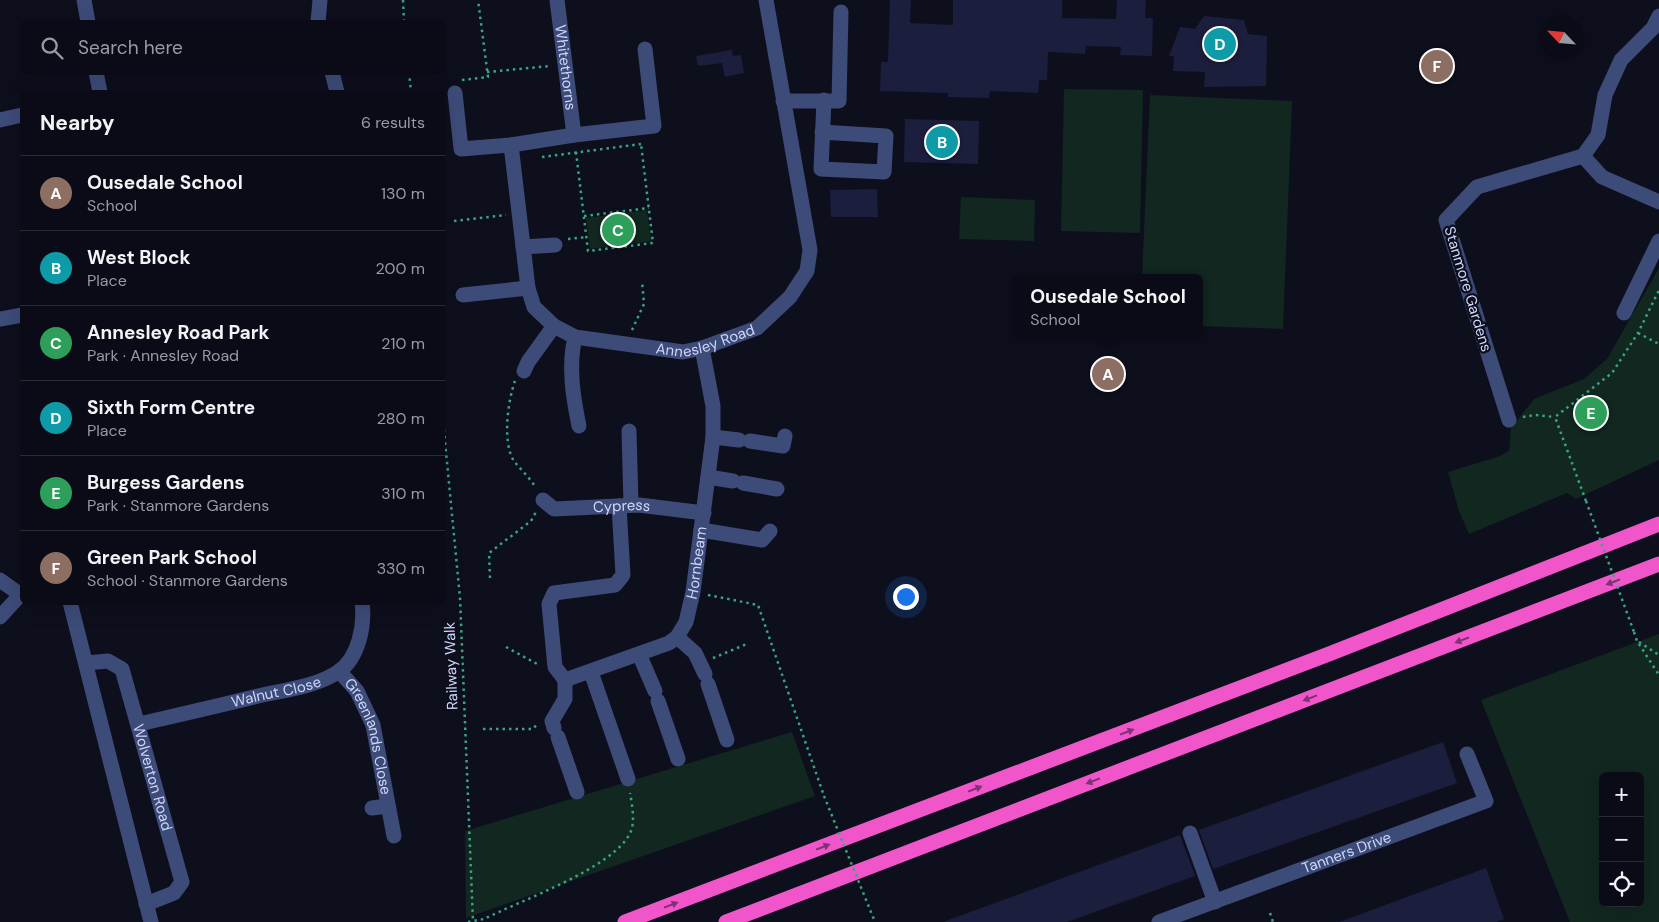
<!DOCTYPE html>
<meta charset="utf-8">
<style>
:root{--surface:#0a0b16;--page:#13141f;--text:#f1f3f6;--muted:#999ba1;--line:#2a2b35;--accent:#1a73e8}
body{margin:0;font-family:"DM Sans",sans-serif;background:var(--page);color:var(--text)}
.controls{position:absolute;right:15px;bottom:15px;display:grid;overflow:hidden;border-radius:8px;box-shadow:0 5px 20px #0002}
.controls button{width:45px;height:45px;display:grid;place-items:center;padding:0;border:0;border-bottom:1px solid var(--line);background:var(--surface);color:var(--text);font:25px sans-serif}
.compass{position:absolute;left:1539px;top:15px;width:45px;height:45px;border-radius:50%;background:var(--surface);box-shadow:0 5px 20px #0002;rotate:296deg}
.you{position:absolute;left:905px;top:596px;width:18px;height:18px;margin:-12px;border:4px solid #fff;border-radius:50%;background:#1a73e8;box-shadow:0 0 0 8px #1a73e833}
.badge{display:grid;place-items:center;width:32px;height:32px;border-radius:50%;background:var(--accent);color:#fff;font-size:16px;font-weight:700}
.pin{position:absolute;translate:-50% -50%;border:2px solid #fff;box-shadow:0 1px 5px #0006}
.popup{position:absolute;left:1013px;top:274px;width:190px;height:65px;box-sizing:border-box;display:grid;place-content:center;border-radius:8px;background:var(--surface);filter:drop-shadow(0 1px 4px #0005);font-size:16px;white-space:nowrap;color:var(--muted)}
.popup b{font-size:19px;color:var(--text)}
.popup::after{content:'';position:absolute;left:50%;top:100%;margin-left:-10px;border:10px solid transparent;border-top-color:var(--surface)}
.list{margin:0;padding:0;list-style:none}
h2{display:flex;justify-content:space-between;align-items:center;height:65px;margin:0;padding:0 20px;font-size:21px}
h2 small{font-size:16px;font-weight:400;color:var(--muted)}
.list li{display:grid;grid-template-columns:32px 1fr auto;gap:15px;align-items:center;box-sizing:border-box;height:75px;padding:0 20px;border-top:1px solid var(--line)}
.list b{display:block;font-size:19px;white-space:nowrap}
.list p{margin:0;font-size:16px;white-space:nowrap;color:var(--muted)}
.list em{font-size:16px;font-style:normal;color:var(--muted)}
.icon{flex:none;width:28px;height:28px;fill:none;stroke:currentColor;stroke-width:2;stroke-linecap:round;stroke-linejoin:round}
.map{position:relative;flex:none;width:1659px;height:922px;overflow:hidden}
.search{position:absolute;background:var(--surface);box-shadow:0 5px 20px #0002;left:20px;top:20px;width:425px;height:55px;display:flex;align-items:center;gap:12px;box-sizing:border-box;padding:0 18px;border-radius:8px;color:var(--muted);font-size:19px}
.panel{position:absolute;background:var(--surface);box-shadow:0 5px 20px #0002;left:20px;top:90px;width:425px;height:515px;border-radius:8px}
.map>svg:first-child{display:block}
</style>
<div class="map">
<svg width="1659" height="922" viewBox="0 0 1659 922">
<rect width="100%" height="100%" fill="#0e0f1d"/>
<path fill="#112720" fill-rule="evenodd" d="M 1064,89 L 1143,90 L 1140,233 L 1061,231 Z
M 1150,95 L 1292,101 L 1283,329 L 1199,326 L 1199,278 L 1142,278 Z
M 961,197 L 1035,200 L 1034,241 L 959,239 Z
M 647,210 L 651,241 L 590,249 L 586,218 Z
M 1659,268 L 1659,460 L 1576,499 L 1567,493 L 1469,534 L 1459,511 L 1448,472 L 1500,456 L 1509,451 L 1511,428 L 1534,399 L 1584,379 L 1607,359 Z
M 1659,634 L 1659,922 L 1570,922 L 1481,700 ZM 1603,776 L 1640,776 L 1640,903 L 1603,903 Z
M 792,732 L 815,796 L 466,918 L 465,831 Z"/>
<path fill="#1c1e3d" d="M 890,0 L 911,0 L 910,23 L 953,25 L 953,0 L 1062,0 L 1062,18 L 1116,19 L 1117,0 L 1146,0 L 1145,18 L 1153,18 L 1152,56 L 1120,55 L 1121,47 L 1086,46 L 1085,54 L 1048,52 L 1047,80 L 1039,80 L 1038,93 L 990,91 L 989,98 L 948,97 L 948,93 L 880,91 L 881,62 L 888,62 Z
M 1204,16 L 1244,20 L 1248,34 L 1267,36 L 1266,86 L 1204,87 L 1205,72 L 1173,71 L 1174,56 L 1169,56 L 1180,27 L 1195,29 Z
M 732,50 L 733,56 L 741,55 L 744,73 L 725,77 L 722,63 L 698,66 L 696,56 Z
M 905,119 L 979,121 L 978,164 L 904,162 Z
M 877,189 L 878,217 L 831,217 L 830,190 Z
M 1443,742 L 1457,783 L 1213,869 L 1199,830 Z
M 1180,835 L 1195,876 L 1067,922 L 943,922 Z
M 1486,868 L 1504,919 L 1496,922 L 1339,922 Z"/>
<g fill="none" stroke-linecap="round" stroke-linejoin="round">
<path stroke="#38a580" stroke-width="2.5" stroke-dasharray="2.5 4" stroke-linecap="butt" d="M 403,0 L 404,22
M 409,72 L 411,92
M 487,72 L 550,66
M 462,80 L 488,77 L 478,0
M 576,152 L 588,251 L 653,243 L 641,144
M 542,157 L 641,144
M 584,216 L 649,208
M 454,221 L 506,215
M 568,239 L 587,237
M 632,330 L 644,304 L 642,281
M 1638,333 L 1659,344
M 515,381 C 508,400 502,443 514,461 C 521,470 530,478 536,488
M 442,410 L 460,598 L 473,922
M 1523,417 L 1535,415 L 1555,417
M 1586,501 L 1555,417 L 1612,373 L 1638,333 L 1659,290
M 490,578 L 489,553 L 531,521 L 536,512
M 708,595 L 758,605 L 824,796
M 1634,632 L 1637,641 L 1659,675
M 1639,642 L 1659,655
M 506,647 L 539,665
M 713,658 L 749,643
M 483,729 L 533,729 L 538,723
M 1270,913 L 1273,922
M 468,922 L 484,919 C 519,901 617,867 631,831 C 635,821 632,804 630,793"/>
<g stroke="#3d4b78" stroke-width="15">
<path d="M 84,0 L 88,22"/>
<path id="s1" d="M 557,0 L 574,135"/>
<path d="M 318,22 L 320,0"/>
<path d="M 96,72 L 100,92"/>
<path d="M 332,72 L 337,92"/>
<path d="M 455,93 L 461,149 L 511,145 L 574,135 L 654,126 L 645,49"/>
<path d="M 783,101 L 839,101 L 841,12"/>
<path d="M 0,120 L 22,115"/>
<path d="M 822,132 L 886,136 L 884,172 L 821,169 C 822,146 823,123 824,100"/>
<path id="s2" d="M 511,145 L 528,288 L 534,307 L 554,326 L 575,337 L 683,352 L 702,348 L 757,328 L 790,297 L 807,271 L 810,250 L 766,0"/>
<path d="M 1583,156 L 1602,177 L 1659,202"/>
<path d="M 523,247 L 555,245"/>
<path d="M 463,295 L 528,288"/>
<path d="M 1624,313 L 1659,241"/>
<path d="M 0,319 L 22,315"/>
<path d="M 575,337 C 568,366 573,397 579,426"/>
<path d="M 524,371 L 528,362 L 554,326"/>
<path d="M 1509,420 L 1446,220 L 1477,187 L 1583,156 L 1598,135 L 1605,95 L 1621,60 L 1653,28 L 1659,16"/>
<path d="M 629,431 L 631,505"/>
<path d="M 713,437 L 739,440"/>
<path d="M 750,441 L 783,446 L 785,436"/>
<path d="M 708,477 L 733,481"/>
<path d="M 743,483 L 777,489"/>
<path id="s3" d="M 543,500 L 554,509 L 639,505 L 704,513"/>
<path d="M 701,530 L 762,540 L 770,531"/>
<path d="M 0,580 L 21,595"/>
<path d="M 70,602 L 151,922"/>
<path d="M 0,617 L 22,593"/>
<path d="M 677,637 L 695,653 L 705,674"/>
<path d="M 639,654 L 655,691"/>
<path id="s4" d="M 86,663 L 108,661 L 122,669 L 182,882 L 174,893 L 146,904"/>
<path id="s5" d="M 339,671 L 357,691 L 373,725 L 394,836"/>
<path d="M 591,672 L 628,779"/>
<path d="M 565,680 L 555,667 L 549,604 L 554,593 L 615,585 L 623,575 L 619,506"/>
<path d="M 708,684 L 727,740"/>
<path d="M 658,701 L 678,759"/>
<path id="s6" d="M 139,724 C 178,715 218,706 258,696 C 285,690 315,687 338,672 C 359,658 365,625 362,602"/>
<path id="s7" d="M 554,728 L 552,721 L 565,699 L 565,680 L 669,643 L 677,637 L 686,622 L 693,592 L 713,437 L 713,406 L 702,348"/>
<path d="M 558,737 L 577,792"/>
<path d="M 372,808 L 387,806"/>
<path d="M 1190,833 L 1215,902"/>
<path id="s8" d="M 1159,922 L 1486,801 L 1467,754"/>
</g>
<path stroke="#f055ca" stroke-width="15" d="M 625,922 L 1329,654 L 1659,524
M 726,922 L 1659,564"/>
<path stroke="#38a580" stroke-width="2.5" stroke-dasharray="2.5 4" stroke-linecap="butt" d="M 1586,501 L 1634,632
M 824,796 L 875,922"/>
</g>
<defs><path id="oneway-solid" d="M-6-.8H1V-3.2L6.5 0L1 3.2V.8H-6Z" transform="scale(1.25)"/></defs>
<g fill="#7f3274">
<use href="#oneway-solid" transform="translate(1613 582) rotate(159)"/>
<use href="#oneway-solid" transform="translate(1462 640) rotate(159)"/>
<use href="#oneway-solid" transform="translate(1310 698) rotate(159)"/>
<use href="#oneway-solid" transform="translate(1127 732) rotate(-21)"/>
<use href="#oneway-solid" transform="translate(1093 781) rotate(159)"/>
<use href="#oneway-solid" transform="translate(975 789) rotate(-21)"/>
<use href="#oneway-solid" transform="translate(823 847) rotate(-21)"/>
<use href="#oneway-solid" transform="translate(671 905) rotate(-21)"/>
</g>
<g text-anchor="middle" stroke-width="4.5" stroke-linejoin="round" paint-order="stroke">
<g font-size="15" fill="#ced6fb" stroke="#0e0f1d">
<text dy="5" stroke="none"><textPath href="#s1" startOffset="68">Whitethorns</textPath></text>
<text transform="translate(1468 289) rotate(73)" y="5">Stanmore Gardens</text>
<text dy="5" stroke="none"><textPath href="#s2" startOffset="348">Annesley Road</textPath></text>
<text dy="5" stroke="none"><textPath href="#s3" startOffset="82">Cypress</textPath></text>
<text dy="5" stroke="none"><textPath href="#s7" startOffset="250">Hornbeam</textPath></text>
<text transform="translate(451 666) rotate(-92)" y="5">Railway Walk</text>
<text dy="5" stroke="none"><textPath href="#s6" startOffset="141">Walnut Close</textPath></text>
<text dy="5" stroke="none"><textPath href="#s5" startOffset="74">Greenlands Close</textPath></text>
<text dy="5" stroke="none"><textPath href="#s4" startOffset="151">Wolverton Road</textPath></text>
<text dy="5" stroke="none"><textPath href="#s8" startOffset="200">Tanners Drive</textPath></text>
</g>
</g>
</svg>
<div class="controls">
<button>+</button>
<button>−</button>
<button><svg class="icon" aria-label="locate" viewBox="0 0 24 24"><circle cx="12" cy="12" r="6"/><path d="M12 2v4M12 18v4M2 12h4M18 12h4"/></svg></button>
</div>
<svg class="compass" viewBox="-18 -18 36 36"><path d="M0-13l5 13h-10z" fill="#e53935"/><path d="M0 13l5-13h-10z" fill="#999ba1"/></svg>
<div class="you"></div>
<div class="pin badge" style="left:1108px;top:374px;background:#8d6e63">A</div>
<div class="popup"><b>Ousedale School</b>School</div>
<div class="pin badge" style="left:942px;top:142px;background:#0f9aa8">B</div>
<div class="pin badge" style="left:618px;top:230px;background:#2e9e5b">C</div>
<div class="pin badge" style="left:1220px;top:44px;background:#0f9aa8">D</div>
<div class="pin badge" style="left:1591px;top:413px;background:#2e9e5b">E</div>
<div class="pin badge" style="left:1437px;top:66px;background:#8d6e63">F</div>
<div class="search"><svg class="icon" aria-label="search" viewBox="0 0 24 24"><circle cx="10" cy="10" r="6"/><path d="M15 15l6 6"/></svg>Search here</div>
<section class="panel">
<h2>Nearby<small>6 results</small></h2>
<ul class="list">
<li><span class="badge" style="background:#8d6e63">A</span><div><b>Ousedale School</b><p>School</p></div><em>130 m</em></li>
<li><span class="badge" style="background:#0f9aa8">B</span><div><b>West Block</b><p>Place</p></div><em>200 m</em></li>
<li><span class="badge" style="background:#2e9e5b">C</span><div><b>Annesley Road Park</b><p>Park · Annesley Road</p></div><em>210 m</em></li>
<li><span class="badge" style="background:#0f9aa8">D</span><div><b>Sixth Form Centre</b><p>Place</p></div><em>280 m</em></li>
<li><span class="badge" style="background:#2e9e5b">E</span><div><b>Burgess Gardens</b><p>Park · Stanmore Gardens</p></div><em>310 m</em></li>
<li><span class="badge" style="background:#8d6e63">F</span><div><b>Green Park School</b><p>School · Stanmore Gardens</p></div><em>330 m</em></li>
</ul>
</section>
</div>
